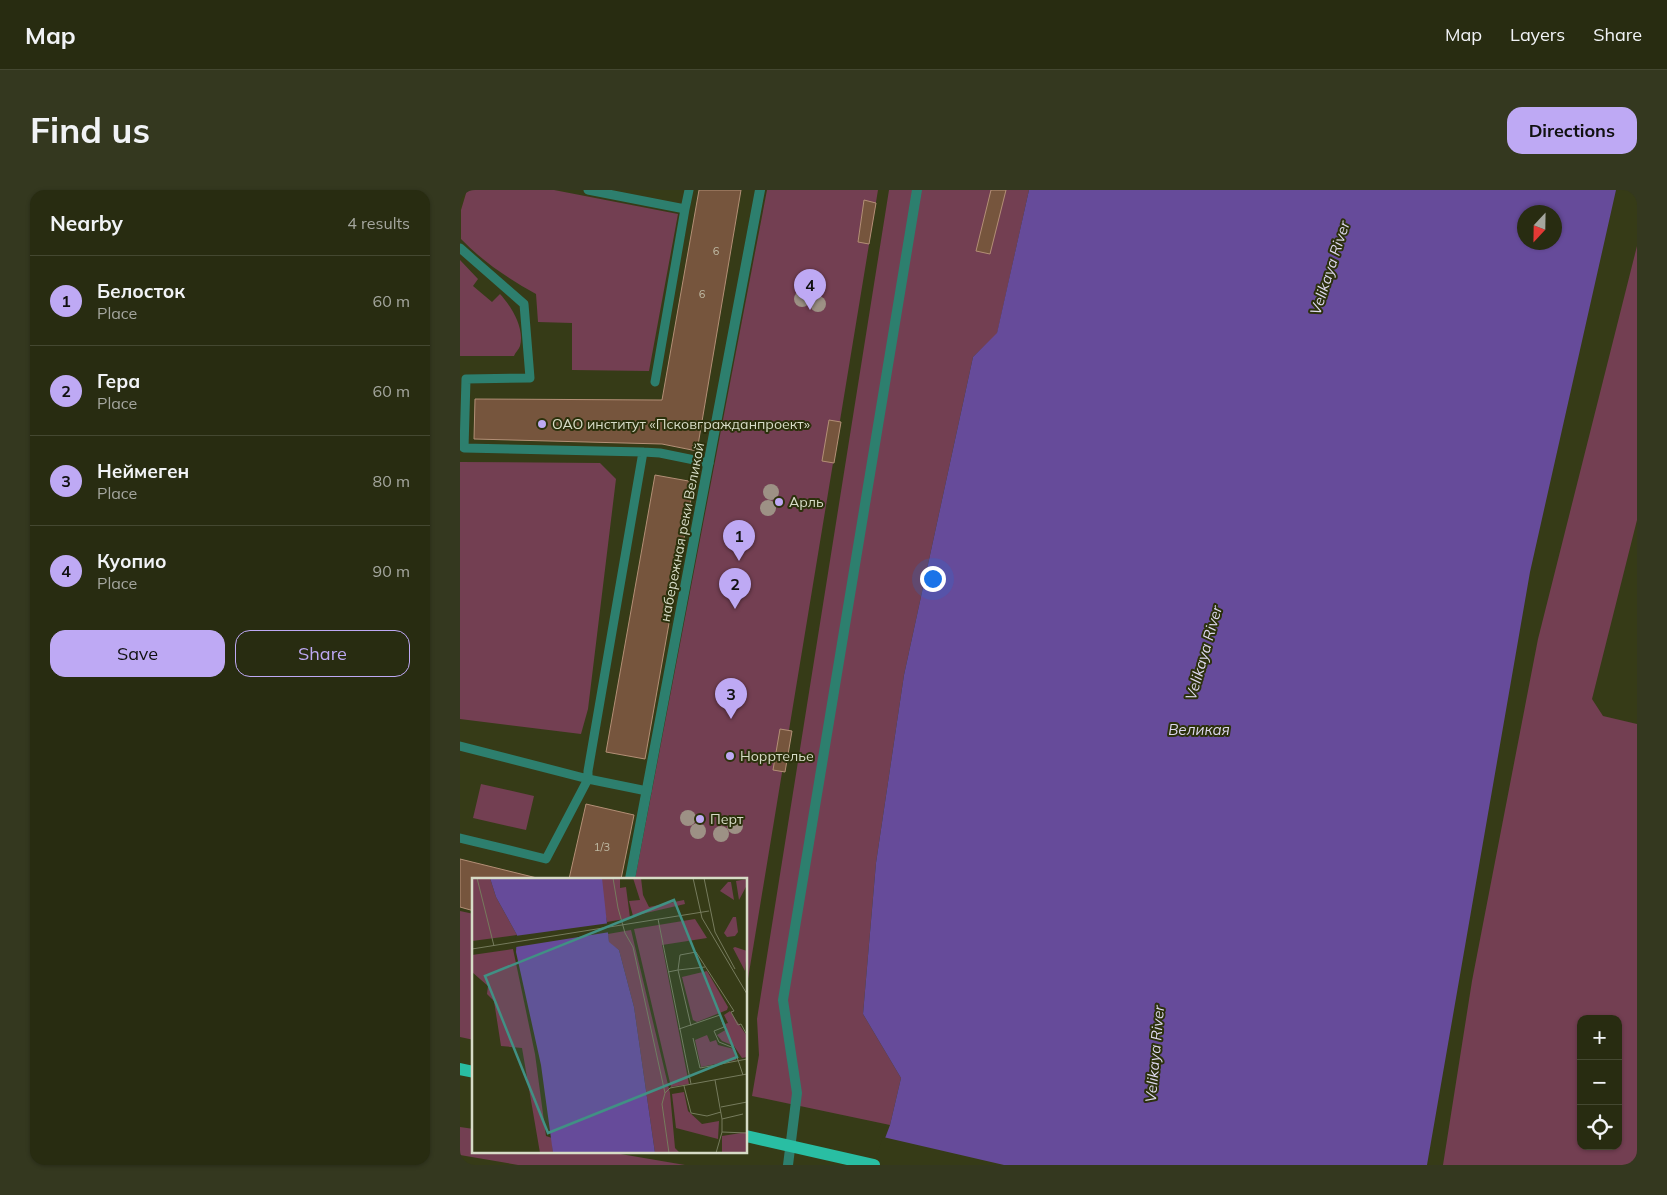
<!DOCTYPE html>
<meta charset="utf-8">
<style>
:root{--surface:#282c11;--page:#34381f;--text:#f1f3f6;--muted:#a5a79f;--line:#444831;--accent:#bea9f4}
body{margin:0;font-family:Mulish,sans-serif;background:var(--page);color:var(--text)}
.controls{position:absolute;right:15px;bottom:15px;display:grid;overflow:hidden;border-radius:10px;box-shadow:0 1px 4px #0004}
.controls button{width:45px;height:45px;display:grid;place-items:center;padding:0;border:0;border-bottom:1px solid var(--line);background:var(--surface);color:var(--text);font:25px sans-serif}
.compass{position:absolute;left:1057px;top:15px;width:45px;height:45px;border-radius:50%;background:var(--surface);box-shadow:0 1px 4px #0004;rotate:202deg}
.you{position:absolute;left:472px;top:388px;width:18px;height:18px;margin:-12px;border:4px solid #fff;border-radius:50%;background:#1a73e8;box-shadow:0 0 0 8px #1a73e833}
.badge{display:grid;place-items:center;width:32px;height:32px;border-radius:50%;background:var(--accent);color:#111;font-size:16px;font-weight:700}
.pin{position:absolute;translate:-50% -41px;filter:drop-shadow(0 1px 2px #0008)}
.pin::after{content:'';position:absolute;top:26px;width:18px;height:15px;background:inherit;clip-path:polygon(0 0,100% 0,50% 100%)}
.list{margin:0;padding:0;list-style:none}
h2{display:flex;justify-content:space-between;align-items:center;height:65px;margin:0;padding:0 20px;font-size:21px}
h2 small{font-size:16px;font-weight:400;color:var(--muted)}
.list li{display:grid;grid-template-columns:32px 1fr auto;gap:15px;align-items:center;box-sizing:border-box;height:90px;padding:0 20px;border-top:1px solid var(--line)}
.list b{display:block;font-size:19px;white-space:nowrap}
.list p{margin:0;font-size:16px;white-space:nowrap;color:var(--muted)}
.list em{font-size:16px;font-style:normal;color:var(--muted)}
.actions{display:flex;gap:10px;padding:15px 20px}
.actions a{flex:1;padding:11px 0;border:1px solid var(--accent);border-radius:15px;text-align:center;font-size:18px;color:var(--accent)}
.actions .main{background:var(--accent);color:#111}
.icon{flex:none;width:28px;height:28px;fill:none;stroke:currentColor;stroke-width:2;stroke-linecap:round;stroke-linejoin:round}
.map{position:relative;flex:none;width:1177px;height:975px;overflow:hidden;border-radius:15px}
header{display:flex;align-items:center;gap:30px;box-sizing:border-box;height:70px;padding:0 25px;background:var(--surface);border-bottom:1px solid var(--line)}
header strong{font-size:24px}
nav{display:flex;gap:28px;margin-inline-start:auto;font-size:18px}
.intro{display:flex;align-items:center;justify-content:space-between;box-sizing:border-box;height:120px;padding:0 30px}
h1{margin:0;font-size:35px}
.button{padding:12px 22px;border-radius:15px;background:var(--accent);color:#111;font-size:18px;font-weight:700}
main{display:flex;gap:30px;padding:0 30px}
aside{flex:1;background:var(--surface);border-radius:15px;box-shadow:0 1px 4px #0004}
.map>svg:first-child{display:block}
</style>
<header>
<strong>Map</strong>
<nav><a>Map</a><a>Layers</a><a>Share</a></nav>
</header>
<div class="intro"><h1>Find us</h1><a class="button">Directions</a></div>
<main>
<aside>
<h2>Nearby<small>4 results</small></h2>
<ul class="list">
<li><span class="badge">1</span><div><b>Белосток</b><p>Place</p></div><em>60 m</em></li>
<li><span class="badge">2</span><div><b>Гера</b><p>Place</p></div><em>60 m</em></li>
<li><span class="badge">3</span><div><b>Неймеген</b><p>Place</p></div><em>80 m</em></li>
<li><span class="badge">4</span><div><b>Куопио</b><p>Place</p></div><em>90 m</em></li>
</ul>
<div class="actions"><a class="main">Save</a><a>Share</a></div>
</aside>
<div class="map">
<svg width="1177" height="975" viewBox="0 0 1177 975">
<rect width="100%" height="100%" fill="#363b17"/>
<path fill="#733f52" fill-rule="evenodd" d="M 7,0 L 94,0 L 218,24 L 189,181 L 112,180 L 112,133 L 78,132 L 76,104 C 49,89 23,72 1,49 L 1,20 Z
M 307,0 L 418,0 L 286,801 L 286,689 L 175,689 Z
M 429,0 L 569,0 L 537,144 L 513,167 L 444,485 L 416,673 L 403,824 L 441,888 L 430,935 L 292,906 L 299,865 L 297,829 Z
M 1177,56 L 1177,330 L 1132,509 L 1143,526 L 1177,534 L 1177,975 L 983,975 L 1012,791 L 1078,449 ZM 1121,829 L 1158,829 L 1158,956 L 1121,956 Z
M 0,70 L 18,89 L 13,96 L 32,112 L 40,104 C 51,116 65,138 60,156 C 59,159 55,163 54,166 L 0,166 Z
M 0,272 L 140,273 L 156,289 L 128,519 L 121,544 L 0,529 Z
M 21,594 L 74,606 L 66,640 L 13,628 Z
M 0,721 L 14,724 L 14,850 L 0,847 Z
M 0,937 L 14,939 L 14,961 L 143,961 L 225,975 L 58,975 L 0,965 Z"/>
<path fill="#664b9a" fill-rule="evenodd" d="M 569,0 L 1156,0 L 1070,382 L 967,975 L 415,975 L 430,935 L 441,888 L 403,824 L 416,673 L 444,485 L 513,167 L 537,143 ZM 1064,22 L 1094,22 L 1094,52 L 1064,52 Z"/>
<path fill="#363b17" d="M 423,947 L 544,975 L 413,975 Z"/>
<path fill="#76553d" stroke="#b38f76" d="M 239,0 L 281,0 L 237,261 L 202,254 L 14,249 L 15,209 L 202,210 Z
M 531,0 L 546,0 L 530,64 L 516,61 Z
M 404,10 L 416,13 L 409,54 L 398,52 Z
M 369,230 L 381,232 L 374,273 L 362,271 Z
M 195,285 L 234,292 L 185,569 L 146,562 Z
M 320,539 L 332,541 L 325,582 L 313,580 Z
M 126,614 L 174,625 L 161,689 L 109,689 Z
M 0,669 L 81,689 L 14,689 L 14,721 L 0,717 Z"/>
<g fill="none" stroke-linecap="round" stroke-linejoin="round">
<path stroke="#2d7f6e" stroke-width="9" d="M 128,0 L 225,19 L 195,192
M 225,19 L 229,0
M 0,58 L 64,114 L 70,188 L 6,189 L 4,258 L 183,262 L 200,263 L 249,273
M 0,556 L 128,589 L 128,581 L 183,262
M 0,648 L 86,669 L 128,589 L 187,601"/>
<path stroke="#2d7f6e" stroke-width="10" d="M 328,975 L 337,903 L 323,810 L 457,0"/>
<path stroke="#2d7f6e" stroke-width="10" d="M 170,689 L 300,0"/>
<path stroke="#29bea3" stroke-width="12" d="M 0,879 L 14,882
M 286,946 L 414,975"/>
</g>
<g fill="#9d9185">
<circle cx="342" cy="109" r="8"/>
<circle cx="358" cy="114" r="8"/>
<circle cx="311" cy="302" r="8"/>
<circle cx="308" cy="318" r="8"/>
<circle cx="228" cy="628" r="8"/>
<circle cx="275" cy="636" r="8"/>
<circle cx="238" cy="641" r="8"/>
<circle cx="261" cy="644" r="8"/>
</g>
<g fill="#bea9f4" stroke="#2c310c" stroke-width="2">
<circle cx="82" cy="234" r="5"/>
<circle cx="319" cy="312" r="5"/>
<circle cx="270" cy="566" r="5"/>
<circle cx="240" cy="629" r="5"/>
</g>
<g text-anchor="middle" stroke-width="4" stroke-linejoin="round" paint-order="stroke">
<g font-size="11" fill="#bfbaa4">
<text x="256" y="65">6</text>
<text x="242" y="108">6</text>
<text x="142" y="661">1/3</text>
</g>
<g font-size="14" fill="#d7dcc7" stroke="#2c310c" text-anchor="start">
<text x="92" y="239">ОАО институт «Псковгражданпроект»</text>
<text x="329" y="317">Арль</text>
<text x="280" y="571">Норртелье</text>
<text x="250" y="634">Перт</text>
</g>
<g font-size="14" fill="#d7dcc7" stroke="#2c310c">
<text transform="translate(222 342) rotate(-79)" y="5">набережная реки Великой</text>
</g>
<g font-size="15" font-style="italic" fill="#ddd8ee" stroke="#2c310c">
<text transform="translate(870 78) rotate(-72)" y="5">Velikaya River</text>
<text transform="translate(744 463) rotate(-74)" y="5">Velikaya River</text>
<text x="739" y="545">Великая</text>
<text transform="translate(695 864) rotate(-85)" y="5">Velikaya River</text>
</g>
</g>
<g transform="translate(12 688)">
<rect width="275" height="275" fill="#363b17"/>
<path d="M 0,0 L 18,0 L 24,19 L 45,57 L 0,63 ZM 130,0 L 148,0 L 148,10 L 154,9 L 158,40 L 135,44 L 129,13 ZM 161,0 L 169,0 L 171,17 L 177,29 L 212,22 L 213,26 L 161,38 L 157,23 L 168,22 ZM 275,1 L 275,7 L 267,22 L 264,3 ZM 256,4 L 259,4 L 262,22 L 248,13 ZM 261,39 L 264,39 L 266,54 L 263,58 L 255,59 L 252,55 ZM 223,41 L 235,60 L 190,67 L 217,206 L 199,209 L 162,51 ZM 159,52 L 198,215 L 203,270 L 208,275 L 183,275 L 162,129 L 147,72 L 137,65 L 136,56 ZM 263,69 L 275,73 L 273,93 L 261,70 ZM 41,71 L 63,176 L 74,258 L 80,260 L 81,275 L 68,275 L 50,170 L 29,168 L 22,123 L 15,116 L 16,108 L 0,94 L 0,77 ZM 235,93 L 256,129 L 255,132 L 225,144 L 221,142 L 210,99 ZM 258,133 L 275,158 L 275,179 L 270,180 L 262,168 L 250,163 L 245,157 L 255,151 L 253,146 L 256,145 L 252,137 ZM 235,157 L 238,164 L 244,162 L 246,167 L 262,171 L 264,182 L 229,189 L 223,162 ZM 212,214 L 216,233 L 230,246 L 247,243 L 246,261 L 204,250 L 200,216 ZM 275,254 L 275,275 L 250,275 L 250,258 Z" fill="#733f52"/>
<path d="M 18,0 L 130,0 L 137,64 L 147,72 L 162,129 L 183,275 L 81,275 L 69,187 L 44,74 L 45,57 L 24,19 Z" fill="#664b9a"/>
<path d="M 138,45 L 138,54 L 44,69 L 43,58 Z" fill="#363b17"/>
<path fill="none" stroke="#767b5d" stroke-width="1" d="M 5,0 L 22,68M 141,0 L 146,30 L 153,55 L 161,69 L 193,215 L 190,226 L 197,275M 221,0 L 230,40 L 275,116M 232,0 L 243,54 L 263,91M 186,41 L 219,206M 0,71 L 237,33M 196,94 L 206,92 L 208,77 L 224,74 L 262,133 L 259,134 L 266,147 L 269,146 L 275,157M 219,148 L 206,92 L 233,89M 207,151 L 248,137 L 252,149 L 242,153 L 247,164 L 262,170 L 271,197M 221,160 L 228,190 L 275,181M 243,202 L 250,241M 212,208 L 219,235 L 235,238 L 249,234M 193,215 L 198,210 L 275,196M 249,229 L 275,224M 250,254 L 275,255M 25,275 L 49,275M 244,275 L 250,254 L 250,241 L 271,236"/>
<path fill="#419084" fill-opacity="0.15" stroke="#419084" stroke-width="2.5" d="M 202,22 L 265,179 L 76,255 L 13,98 Z"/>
<rect width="275" height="275" fill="none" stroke="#d7dcc7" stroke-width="2.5"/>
</g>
</svg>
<div class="controls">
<button>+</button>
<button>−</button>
<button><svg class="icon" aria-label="locate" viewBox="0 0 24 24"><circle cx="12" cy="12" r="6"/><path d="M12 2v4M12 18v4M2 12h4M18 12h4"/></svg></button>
</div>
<svg class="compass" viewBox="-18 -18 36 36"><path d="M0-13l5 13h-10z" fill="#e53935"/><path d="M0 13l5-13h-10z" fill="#a5a79f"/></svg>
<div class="you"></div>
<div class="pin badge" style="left:279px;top:371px">1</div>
<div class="pin badge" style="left:275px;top:419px">2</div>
<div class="pin badge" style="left:271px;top:529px">3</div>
<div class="pin badge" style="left:350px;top:120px">4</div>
</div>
</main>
